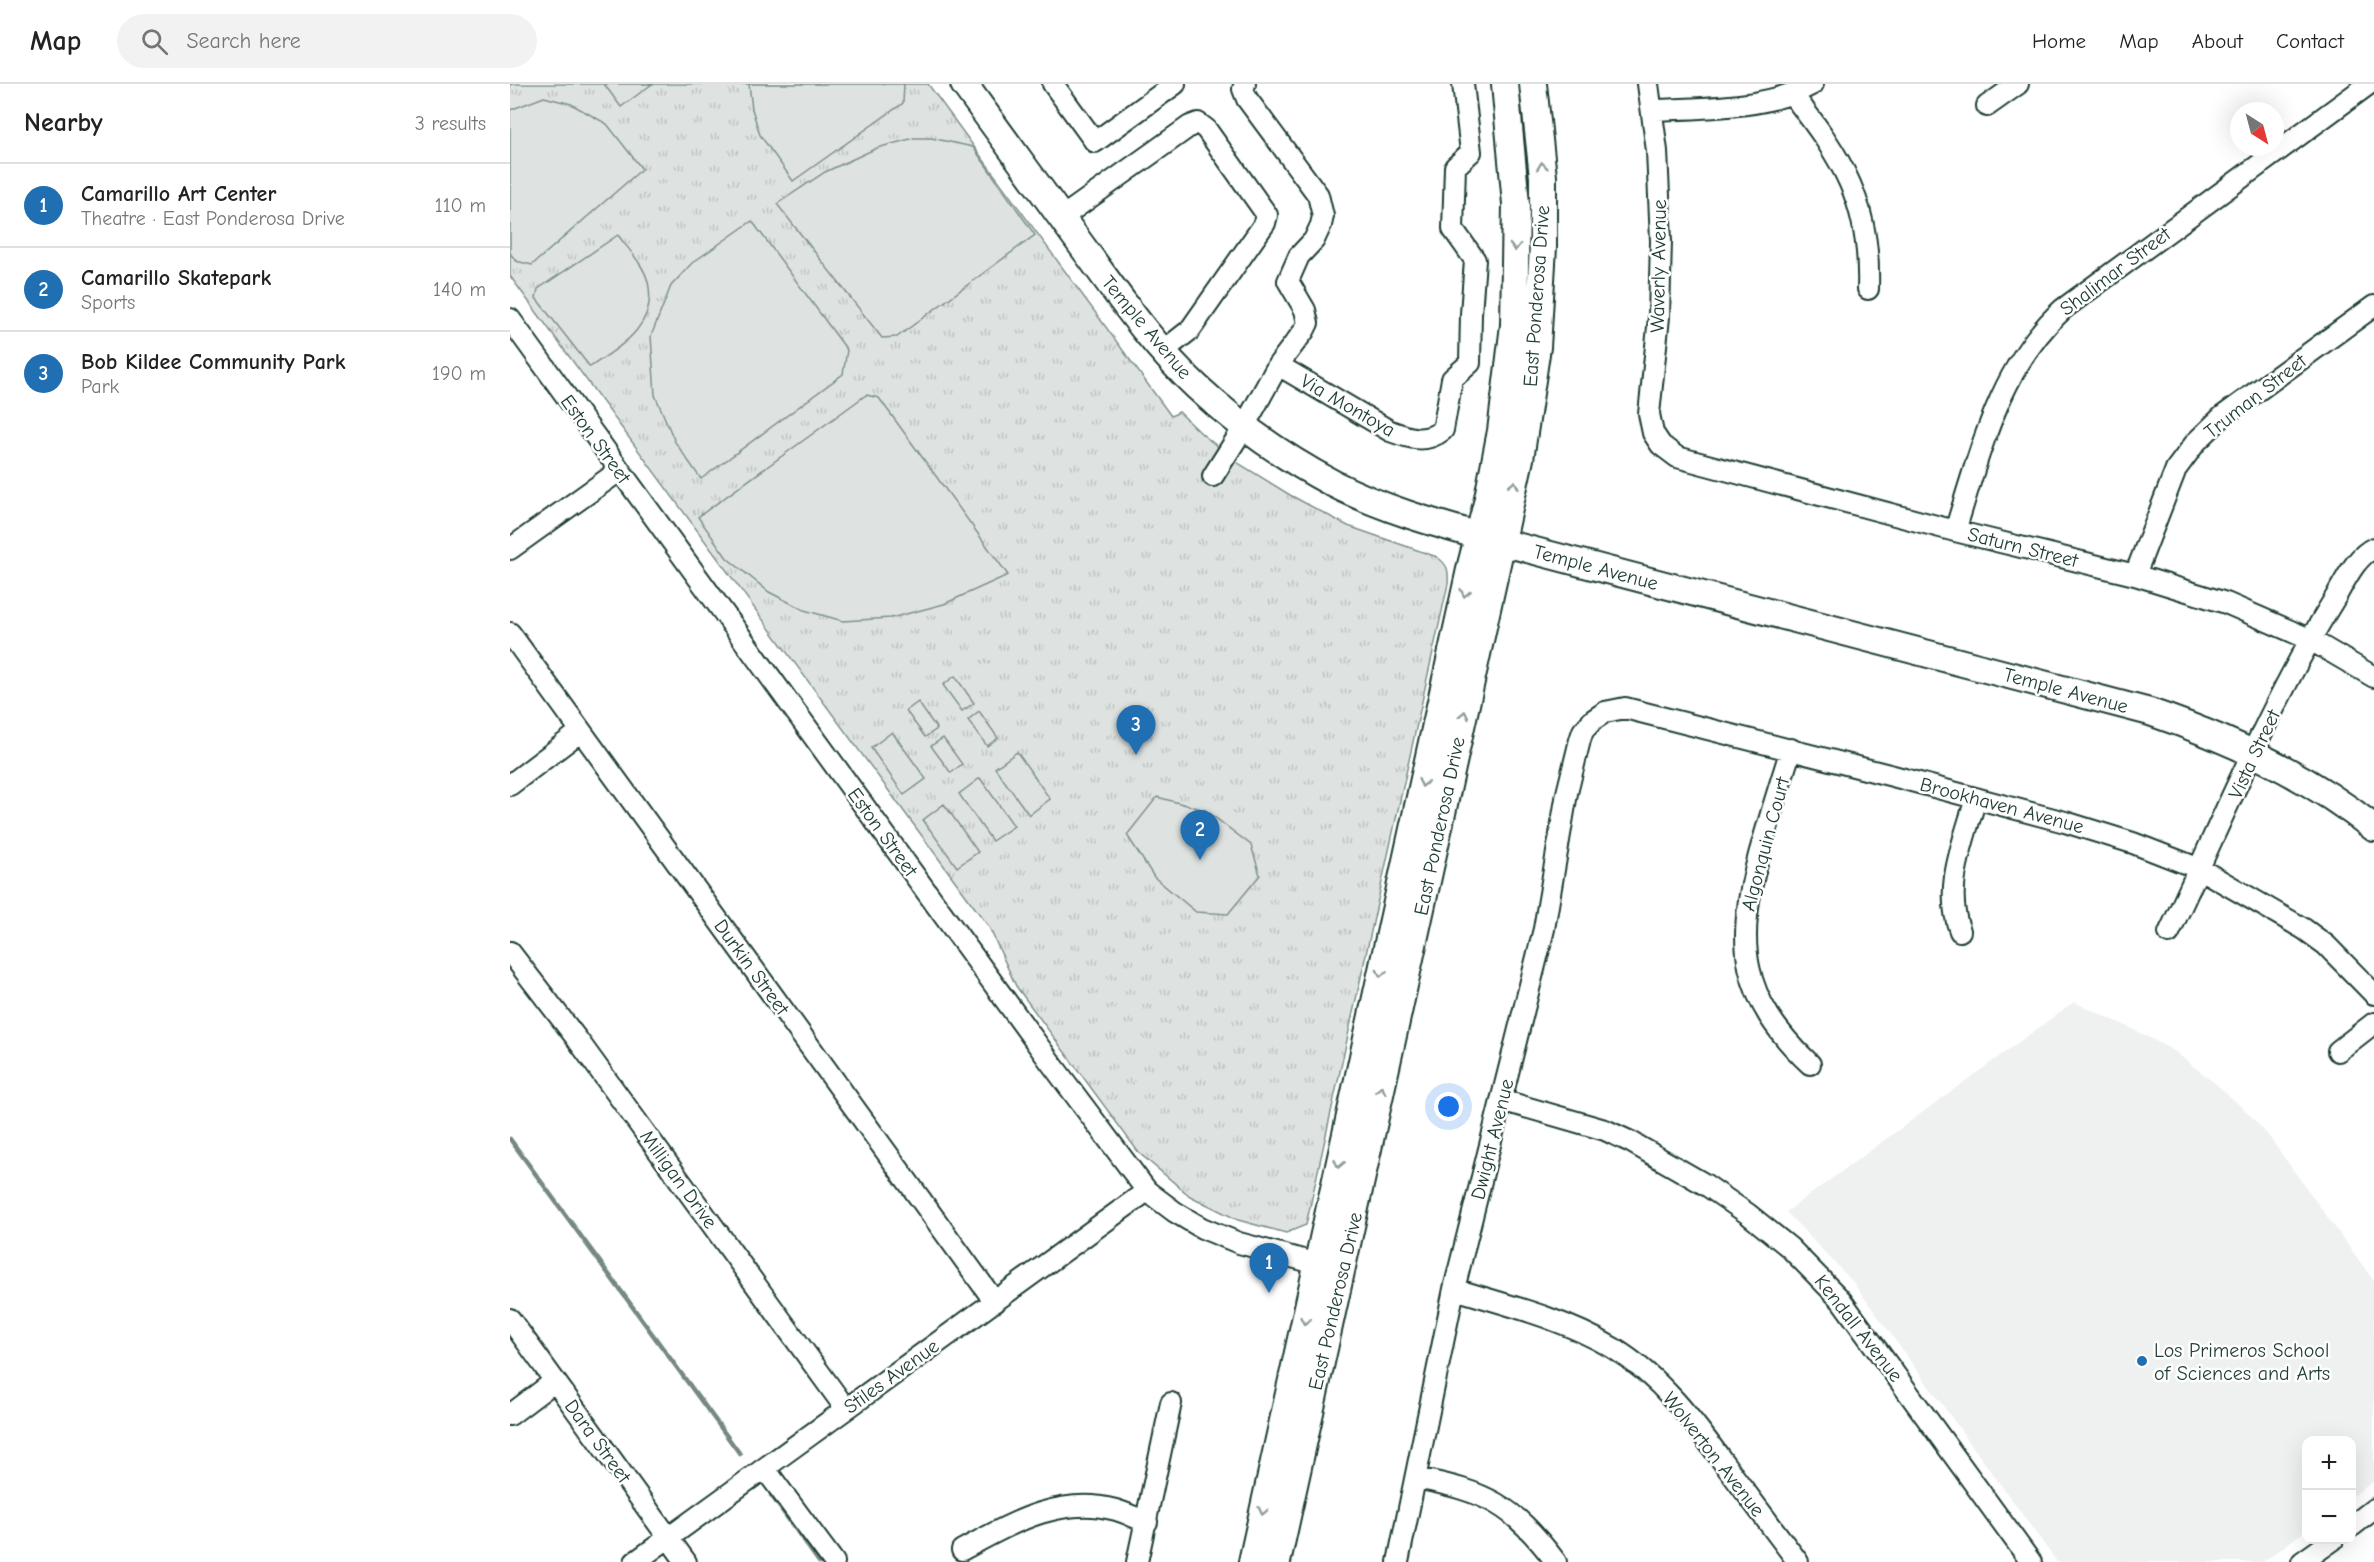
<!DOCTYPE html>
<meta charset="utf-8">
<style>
:root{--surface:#fff;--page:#f2f2f2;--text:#222;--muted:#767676;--line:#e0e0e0;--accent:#1f6fb2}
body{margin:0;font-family:"Comic Neue",sans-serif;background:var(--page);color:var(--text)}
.controls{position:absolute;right:18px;bottom:18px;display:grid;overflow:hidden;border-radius:12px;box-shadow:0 6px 24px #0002}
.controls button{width:54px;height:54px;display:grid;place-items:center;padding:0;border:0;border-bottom:2px solid var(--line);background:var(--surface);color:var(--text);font:30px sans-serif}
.compass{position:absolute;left:1720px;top:18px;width:54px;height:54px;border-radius:50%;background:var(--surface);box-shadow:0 6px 24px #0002;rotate:144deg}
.you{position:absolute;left:939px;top:1023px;width:21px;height:21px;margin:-15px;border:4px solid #fff;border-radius:50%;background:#1a73e8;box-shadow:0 0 0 9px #1a73e833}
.badge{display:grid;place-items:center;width:39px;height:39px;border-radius:50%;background:var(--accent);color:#fff;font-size:20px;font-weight:700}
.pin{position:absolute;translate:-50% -50px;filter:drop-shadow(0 2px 3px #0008)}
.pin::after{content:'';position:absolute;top:32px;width:21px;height:18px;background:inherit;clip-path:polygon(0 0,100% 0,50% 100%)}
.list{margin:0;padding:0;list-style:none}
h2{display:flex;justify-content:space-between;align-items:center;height:78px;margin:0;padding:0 24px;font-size:26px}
h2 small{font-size:20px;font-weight:400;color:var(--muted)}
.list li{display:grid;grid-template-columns:39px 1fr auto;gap:18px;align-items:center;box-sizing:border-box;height:84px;padding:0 24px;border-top:2px solid var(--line)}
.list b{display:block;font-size:22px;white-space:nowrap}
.list p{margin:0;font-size:20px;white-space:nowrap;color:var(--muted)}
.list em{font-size:20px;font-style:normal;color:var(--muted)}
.icon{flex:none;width:33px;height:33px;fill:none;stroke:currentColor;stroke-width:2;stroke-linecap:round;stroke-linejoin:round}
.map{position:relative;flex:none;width:1864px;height:1478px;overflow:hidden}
header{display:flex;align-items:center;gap:36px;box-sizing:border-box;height:84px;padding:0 30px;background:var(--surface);border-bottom:2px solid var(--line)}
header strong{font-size:28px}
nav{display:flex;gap:33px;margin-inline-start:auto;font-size:21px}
.search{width:420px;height:54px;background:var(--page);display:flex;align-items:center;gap:15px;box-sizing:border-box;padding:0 21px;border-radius:33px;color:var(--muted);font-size:22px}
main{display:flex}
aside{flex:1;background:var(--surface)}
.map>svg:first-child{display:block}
</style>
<header>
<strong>Map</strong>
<div class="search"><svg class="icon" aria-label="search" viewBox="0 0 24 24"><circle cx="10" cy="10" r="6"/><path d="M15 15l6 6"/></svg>Search here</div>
<nav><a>Home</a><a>Map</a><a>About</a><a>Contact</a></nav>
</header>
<main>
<aside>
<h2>Nearby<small>3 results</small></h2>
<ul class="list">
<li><span class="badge">1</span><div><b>Camarillo Art Center</b><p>Theatre · East Ponderosa Drive</p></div><em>110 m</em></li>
<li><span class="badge">2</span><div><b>Camarillo Skatepark</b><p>Sports</p></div><em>140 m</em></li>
<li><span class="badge">3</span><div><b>Bob Kildee Community Park</b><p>Park</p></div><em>190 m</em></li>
</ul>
</aside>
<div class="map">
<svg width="1864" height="1478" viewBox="0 0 1864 1478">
<defs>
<pattern id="park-tufts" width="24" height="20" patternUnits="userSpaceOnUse" patternTransform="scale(1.5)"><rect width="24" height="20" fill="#dee3e2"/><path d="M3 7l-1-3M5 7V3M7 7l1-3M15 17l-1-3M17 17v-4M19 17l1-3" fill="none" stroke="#bec4c2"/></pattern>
</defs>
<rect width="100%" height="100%" fill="#fff"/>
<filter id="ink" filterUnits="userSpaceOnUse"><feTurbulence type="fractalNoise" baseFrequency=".0167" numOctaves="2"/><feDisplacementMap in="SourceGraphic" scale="12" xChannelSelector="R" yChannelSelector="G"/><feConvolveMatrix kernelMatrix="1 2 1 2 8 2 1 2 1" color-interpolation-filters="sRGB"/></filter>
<g filter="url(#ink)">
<path fill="#eef1f0" d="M 1564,918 L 1625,946 L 1664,967 L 1706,1000 L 1735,1026 L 1757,1050 L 1864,1197 L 1864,1397 L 1842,1413 L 1842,1356 L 1796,1356 L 1796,1446 L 1753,1478 L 1547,1478 L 1342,1197 L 1276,1128 Z"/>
<path fill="url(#park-tufts)" stroke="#7e908b" stroke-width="1.5" d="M 0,0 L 418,0 L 661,332 L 669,328 L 692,350 L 728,379 L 780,411 L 838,442 L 927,473 C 938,481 939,486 938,500 L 796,1141 L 776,1149 L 728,1136 L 680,1112 L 629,1069 L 506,902 L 479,843 L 0,192 Z"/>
<path fill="#dee3e2" stroke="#7e908b" stroke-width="1.5" d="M 94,0 L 142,0 L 111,23 Z
M 239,0 L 394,0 L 393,19 L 283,97 L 250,51 L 242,25 Z
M 34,13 L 61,20 L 97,40 L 132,85 L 22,181 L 6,177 L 0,169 L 0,26 Z
M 404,54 L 421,54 L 463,63 L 525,151 L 387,253 L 372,254 L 267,120 L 315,88 L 367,64 Z
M 242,137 L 337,266 L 333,290 L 191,395 L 165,358 L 145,311 L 141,252 L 161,202 L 182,179 Z
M 108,151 C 118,165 134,181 138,198 C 148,241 111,262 80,283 L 26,214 L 28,205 Z
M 356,311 L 369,314 L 498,491 L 434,520 L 381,534 L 333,537 L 294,526 L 259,508 L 217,474 L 188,433 Z
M 445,592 L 464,619 L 452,627 L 433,601 Z
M 408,618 L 427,645 L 415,653 L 396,627 Z
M 469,627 L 488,654 L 477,662 L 458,636 Z
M 382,648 L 416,695 L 394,711 L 361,664 Z
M 433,654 L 452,680 L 441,689 L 421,662 Z
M 507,668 L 540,715 L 519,731 L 485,684 Z
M 470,694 L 504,742 L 482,757 L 449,710 Z
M 647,713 L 695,726 L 741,761 L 750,791 L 718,830 L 686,828 L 644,793 L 617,751 Z
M 434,720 L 468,768 L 447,783 L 413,736 Z"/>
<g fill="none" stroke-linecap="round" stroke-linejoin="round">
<path stroke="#758883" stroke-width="4.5" d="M 0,1055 L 230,1370
M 261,1411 L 309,1478"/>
<g stroke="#1f3d34" stroke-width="24">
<path id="minor" d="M 543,0 L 585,58 L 665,0
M 1138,0 L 1147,67 L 1151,157 L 1149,233 L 1139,330 L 1143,349 L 1151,361 L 1167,373 L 1445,447 L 1625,491 L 1716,519 L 1799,555 L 1864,593
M 1282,10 C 1332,74 1361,119 1358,205
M 1477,22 L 1508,0
M 1142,26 C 1192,24 1258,25 1303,0
M 551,134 L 680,42 L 688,39 L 696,45 L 757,131 L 755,139 L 680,246 L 652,268
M 0,235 L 541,979 L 637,1107 L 665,1128 L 692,1144 L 729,1159 L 808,1180
M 768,281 L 880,347 C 899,354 915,360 933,346 L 942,295 L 960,279 L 961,230 L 965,176 L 943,145 L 945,83 L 961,68 L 953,0
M 703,392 L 734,343 L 768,281 L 794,247 L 798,239 L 795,226 L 778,197 L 789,172 L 804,156 L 811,141 L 813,132 L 808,111 L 737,15 L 733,5 L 735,0
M 1445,447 C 1470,368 1490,282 1553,225 L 1859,0
M 0,465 L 109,387
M 1625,491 L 1666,385 L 1686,358 L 1713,332 L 1864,222
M 0,549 L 485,1218
M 1281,665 C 1270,700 1259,735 1249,771 C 1225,860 1230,914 1300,980
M 0,701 L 71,647
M 1450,847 C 1433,804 1454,757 1466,714
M 1659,849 C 1712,737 1760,619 1825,514 C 1835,497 1846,472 1864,464
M 0,868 L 67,955 L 336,1325
M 1828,967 L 1864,939
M 991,1016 L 1095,1046 L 1121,1058 L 1196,1101 L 1238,1130 L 1279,1163 L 1331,1216 L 1521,1478
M 944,1205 C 998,1221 1054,1235 1103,1264 C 1151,1293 1184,1338 1216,1382 C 1240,1414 1264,1446 1288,1478
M 0,1235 L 176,1478
M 0,1331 L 45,1297
M 255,1385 L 324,1478
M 906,1394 C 977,1408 1002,1420 1046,1478
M 1842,1442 L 1864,1425
M 452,1466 C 499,1441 550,1410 606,1426 C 616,1429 626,1434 637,1438
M 125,1478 L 637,1107
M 627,1478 L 661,1319
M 888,1478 L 944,1205 L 1034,845 L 1057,709 L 1070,656 L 1073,647 L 1083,636 L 1095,628 L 1115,624 L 1383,692 L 1555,738 L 1623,759 L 1690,785 L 1794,845 L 1816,861 L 1864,910
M 1792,1478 L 1823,1456"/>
</g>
<g stroke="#1f3d34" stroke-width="30">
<path id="major" d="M 454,0 C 493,54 533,108 572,162 C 608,211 642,261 687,303 C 728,341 775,374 824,400 C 877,427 935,442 991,458 L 1640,628 C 1720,655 1798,691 1864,744
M 742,1478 L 961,481 L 977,419 L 991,347 L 1004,241 L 1006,120 L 995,0
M 767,1478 L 1010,375 L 1027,263 L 1033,163 L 1033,93 L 1023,0"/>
</g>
<use href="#minor" stroke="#fff" stroke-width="20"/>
<use href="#major" stroke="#fff" stroke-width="26"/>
</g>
<defs><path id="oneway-chevron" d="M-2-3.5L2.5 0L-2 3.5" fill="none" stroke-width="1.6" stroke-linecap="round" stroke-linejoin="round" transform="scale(1.5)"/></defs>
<g stroke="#8f9e9a">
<use href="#oneway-chevron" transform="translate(1032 82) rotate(-96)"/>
<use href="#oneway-chevron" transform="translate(1005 163) rotate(91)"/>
<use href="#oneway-chevron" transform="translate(1004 401) rotate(-77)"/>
<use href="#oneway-chevron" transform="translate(955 509) rotate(102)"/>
<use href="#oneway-chevron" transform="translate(954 631) rotate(-78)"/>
<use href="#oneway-chevron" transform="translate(913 699) rotate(102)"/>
<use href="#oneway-chevron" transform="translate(871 889) rotate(102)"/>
<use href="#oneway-chevron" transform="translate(871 1006) rotate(-78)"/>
<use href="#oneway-chevron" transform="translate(829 1080) rotate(102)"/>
<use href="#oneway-chevron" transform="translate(795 1237) rotate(102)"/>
<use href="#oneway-chevron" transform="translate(753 1427) rotate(102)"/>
</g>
</g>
<circle fill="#1f6fb2" stroke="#fff" stroke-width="2" cx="1632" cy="1277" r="6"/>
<g text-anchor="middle" stroke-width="5" stroke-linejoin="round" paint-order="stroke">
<g font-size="20" fill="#1f3d34" stroke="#fff">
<text transform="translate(1148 182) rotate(-89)" y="7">Waverly Avenue</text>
<text transform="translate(1605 187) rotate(-37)" y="7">Shalimar Street</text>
<text transform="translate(1026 212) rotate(-86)" y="7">East Ponderosa Drive</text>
<text transform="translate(637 243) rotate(50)" y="7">Temple Avenue</text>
<text transform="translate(1745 312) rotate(-38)" y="7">Truman Street</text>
<text transform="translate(838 321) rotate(30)" y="7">Via Montoya</text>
<text transform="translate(86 355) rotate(54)" y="7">Eston Street</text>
<text transform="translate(1513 463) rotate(14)" y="7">Saturn Street</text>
<text transform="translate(1086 483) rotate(15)" y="7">Temple Avenue</text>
<text transform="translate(1556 606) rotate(15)" y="7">Temple Avenue</text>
<text transform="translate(1744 670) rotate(-65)" y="7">Vista Street</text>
<text transform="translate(1492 721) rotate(15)" y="7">Brookhaven Avenue</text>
<text transform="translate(929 742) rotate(-78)" y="7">East Ponderosa Drive</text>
<text transform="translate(373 748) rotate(54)" y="7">Eston Street</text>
<text transform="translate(1255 760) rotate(-75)" y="7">Algonquin Court</text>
<text transform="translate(242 883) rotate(54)" y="7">Durkin Street</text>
<text transform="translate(982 1055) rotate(-76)" y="7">Dwight Avenue</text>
<text transform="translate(169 1095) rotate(54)" y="7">Milligan Drive</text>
<text transform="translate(825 1217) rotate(-77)" y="7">East Ponderosa Drive</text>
<text transform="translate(1349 1244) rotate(52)" y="7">Kendall Avenue</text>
<text transform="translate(381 1292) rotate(-36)" y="7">Stiles Avenue</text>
<text transform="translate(88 1357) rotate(54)" y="7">Dara Street</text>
<text transform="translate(1204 1370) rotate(52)" y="7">Wolverton Avenue</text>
</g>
<g font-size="20" fill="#1f3d34" stroke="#fff" text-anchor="start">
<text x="1644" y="1273">Los Primeros School<tspan x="1644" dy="23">of Sciences and Arts</tspan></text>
</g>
</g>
</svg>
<div class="controls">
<button>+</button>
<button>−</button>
</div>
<svg class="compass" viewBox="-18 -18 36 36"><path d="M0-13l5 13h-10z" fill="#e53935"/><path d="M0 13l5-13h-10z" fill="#767676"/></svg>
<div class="you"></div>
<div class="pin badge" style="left:759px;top:1209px">1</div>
<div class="pin badge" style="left:690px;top:776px">2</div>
<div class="pin badge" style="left:626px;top:671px">3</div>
</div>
</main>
